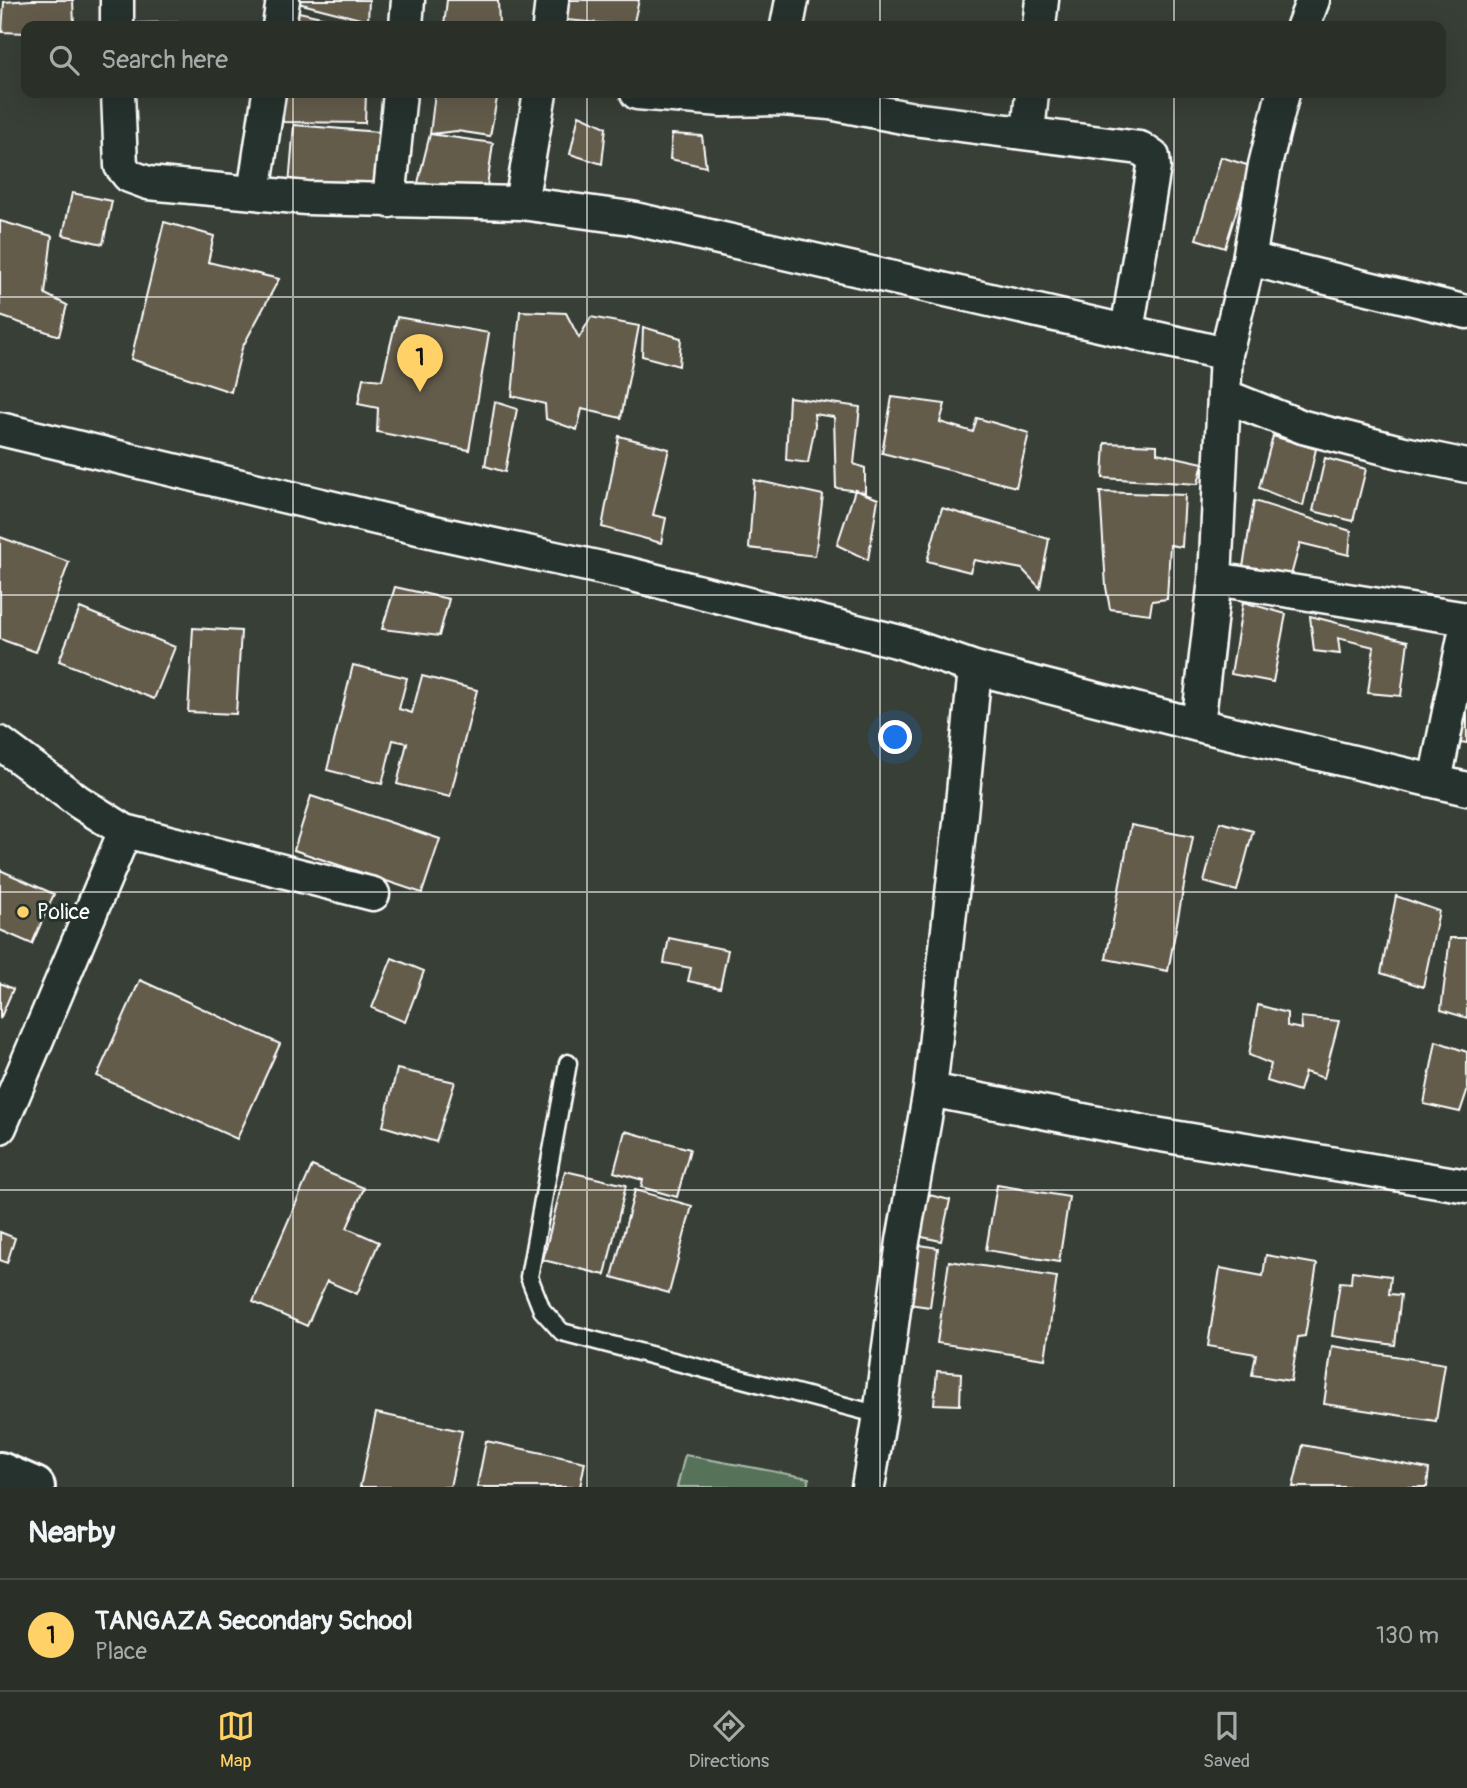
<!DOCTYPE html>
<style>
:root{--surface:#2a2f28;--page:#323730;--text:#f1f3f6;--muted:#a5a9a8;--line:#464a45;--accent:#ffd166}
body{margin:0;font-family:Pangolin,sans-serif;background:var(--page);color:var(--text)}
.you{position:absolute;left:896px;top:738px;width:24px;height:24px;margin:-18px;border:5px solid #fff;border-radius:50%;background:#1a73e8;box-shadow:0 0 0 10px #1a73e833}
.badge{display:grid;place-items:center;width:46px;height:46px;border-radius:50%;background:var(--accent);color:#111;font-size:23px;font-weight:700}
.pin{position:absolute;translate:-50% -58px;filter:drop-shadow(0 2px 4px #0008)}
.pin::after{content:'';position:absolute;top:37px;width:24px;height:21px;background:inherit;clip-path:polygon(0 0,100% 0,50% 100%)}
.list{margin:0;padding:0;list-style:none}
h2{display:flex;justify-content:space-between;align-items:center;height:91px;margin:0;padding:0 28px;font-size:30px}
h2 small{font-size:23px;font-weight:400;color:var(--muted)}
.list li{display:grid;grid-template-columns:46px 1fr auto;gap:21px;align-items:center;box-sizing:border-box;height:112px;padding:0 28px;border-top:2px solid var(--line)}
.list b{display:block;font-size:26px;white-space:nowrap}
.list p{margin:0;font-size:23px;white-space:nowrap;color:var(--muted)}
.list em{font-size:23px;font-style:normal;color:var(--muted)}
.icon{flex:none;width:38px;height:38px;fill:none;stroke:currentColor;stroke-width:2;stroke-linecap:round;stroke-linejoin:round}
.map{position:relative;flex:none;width:1467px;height:1487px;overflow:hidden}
.search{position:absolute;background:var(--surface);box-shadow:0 7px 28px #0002;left:21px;right:21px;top:21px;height:77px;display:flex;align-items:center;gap:18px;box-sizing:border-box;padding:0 24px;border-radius:14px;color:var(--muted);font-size:26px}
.sheet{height:203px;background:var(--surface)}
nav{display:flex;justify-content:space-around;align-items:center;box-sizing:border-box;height:98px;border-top:2px solid var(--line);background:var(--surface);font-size:19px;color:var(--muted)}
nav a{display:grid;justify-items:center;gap:4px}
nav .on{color:var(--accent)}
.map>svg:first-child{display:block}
</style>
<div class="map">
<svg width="1467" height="1487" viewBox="0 0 1467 1487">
<rect width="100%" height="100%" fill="#383f36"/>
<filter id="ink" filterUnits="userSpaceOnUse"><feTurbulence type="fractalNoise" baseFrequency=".0143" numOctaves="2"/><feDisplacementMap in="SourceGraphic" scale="14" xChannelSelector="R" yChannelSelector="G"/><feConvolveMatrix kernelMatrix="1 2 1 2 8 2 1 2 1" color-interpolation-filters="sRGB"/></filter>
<g filter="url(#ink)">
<path fill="#57735a" stroke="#abb9ac" stroke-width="2" d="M 685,1455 L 809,1478 L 807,1487 L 677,1487 Z"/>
<path fill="#635c4c" stroke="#fff" stroke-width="2" d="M 31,0 L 73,0 L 74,26 L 26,26 L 26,33 L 2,32 L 4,2 Z
M 295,0 L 369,0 L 368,21 L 294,2 Z
M 447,0 L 498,0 L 499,26 L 444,26 Z
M 557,0 L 639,0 L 633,26 L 555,19 Z
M 290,10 L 361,26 L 288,26 Z
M 199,22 L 199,26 L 138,26 L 138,23 Z
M 282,93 L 366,93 L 365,123 L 283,122 Z
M 435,93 L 498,93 L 490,136 L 457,131 L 430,134 Z
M 579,115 L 606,127 L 602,164 L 570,154 Z
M 294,125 L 378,132 L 374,192 L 289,185 Z
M 430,134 L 493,143 L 486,194 L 416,191 Z
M 672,134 L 702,136 L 706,167 L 670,159 Z
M 1221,157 L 1250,166 L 1225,248 L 1196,239 Z
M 72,193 L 112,201 L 103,244 L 63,235 Z
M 0,221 L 52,236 L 45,294 L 67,305 L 59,336 L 0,316 Z
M 164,222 L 214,236 L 208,262 L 279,279 L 242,348 L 231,392 L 131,359 Z
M 520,311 L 566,313 L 579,338 L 591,317 L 639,326 L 621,418 L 582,409 L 577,430 L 546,419 L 545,404 L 512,396 Z
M 397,317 L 489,333 L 469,450 L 377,432 L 378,408 L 358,404 L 363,378 L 382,380 Z
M 643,327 L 681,338 L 679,366 L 642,356 Z
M 789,397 L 860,407 L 854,464 L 865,468 L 865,492 L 836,488 L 834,417 L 814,414 L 815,425 L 808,463 L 786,460 Z
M 892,397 L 945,404 L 940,422 L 973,432 L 977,418 L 1029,433 L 1016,487 L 882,453 Z
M 495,402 L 517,409 L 505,472 L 485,466 Z
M 619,436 L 669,449 L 653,515 L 666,518 L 661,543 L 602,527 Z
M 1273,436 L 1316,449 L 1303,506 L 1259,488 Z
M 1105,443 L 1157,445 L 1157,453 L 1203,463 L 1198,484 L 1103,478 Z
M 1325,458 L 1366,469 L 1353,521 L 1313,511 Z
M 754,480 L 823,495 L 815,556 L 749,548 Z
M 855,490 L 878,499 L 868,560 L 837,545 Z
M 1100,492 L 1185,495 L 1182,547 L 1170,545 L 1167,599 L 1152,601 L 1150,614 L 1110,609 L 1106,587 Z
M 1254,501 L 1351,531 L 1349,555 L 1300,543 L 1290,579 L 1242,573 Z
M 942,508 L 1049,539 L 1040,588 L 1022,569 L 974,560 L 970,572 L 927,561 Z
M 0,537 L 69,562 L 36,652 L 0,639 Z
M 395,587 L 449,599 L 439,636 L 382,629 Z
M 1243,602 L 1286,614 L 1273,682 L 1231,674 Z
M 80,608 L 175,647 L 154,699 L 59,661 Z
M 1310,616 L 1408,641 L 1401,696 L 1368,693 L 1374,647 L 1338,638 L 1340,654 L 1314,651 Z
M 193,628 L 241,631 L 236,714 L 188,712 Z
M 353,665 L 407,678 L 399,709 L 412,713 L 422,676 L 477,690 L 450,797 L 397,784 L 407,743 L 393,740 L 382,784 L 327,770 Z
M 1467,706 L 1467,743 L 1460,742 Z
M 311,796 L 440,839 L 422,893 L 294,850 Z
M 1220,822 L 1253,831 L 1237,891 L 1204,882 Z
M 1131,825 L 1193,837 L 1168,971 L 1106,959 Z
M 0,870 L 54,894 L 32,944 L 0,930 Z
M 1396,896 L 1439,911 L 1423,987 L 1381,973 Z
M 669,938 L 728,950 L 720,988 L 688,981 L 691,968 L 664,963 Z
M 1450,938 L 1467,938 L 1467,1018 L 1441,1010 Z
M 392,958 L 424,971 L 405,1022 L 372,1008 Z
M 140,980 L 280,1044 L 237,1139 L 97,1076 Z
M 0,983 L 13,989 L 0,1019 Z
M 1258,1005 L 1287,1013 L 1287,1026 L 1302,1029 L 1301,1017 L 1339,1021 L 1324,1078 L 1305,1072 L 1299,1091 L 1267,1081 L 1271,1064 L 1249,1055 Z
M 1436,1041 L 1467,1052 L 1467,1091 L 1460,1112 L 1424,1104 Z
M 397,1069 L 455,1082 L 436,1142 L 383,1126 Z
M 625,1131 L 690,1149 L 677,1197 L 641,1187 L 643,1180 L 614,1172 Z
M 312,1166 L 364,1188 L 347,1228 L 379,1242 L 357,1294 L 327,1281 L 307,1326 L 253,1302 Z
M 565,1171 L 626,1185 L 605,1275 L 543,1260 Z
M 997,1185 L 1069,1197 L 1059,1262 L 986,1250 Z
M 635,1190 L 692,1206 L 669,1293 L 612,1277 Z
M 917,1192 L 950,1200 L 941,1241 L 908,1234 Z
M 0,1232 L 15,1238 L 7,1263 L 0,1260 Z
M 909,1243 L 938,1248 L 930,1307 L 901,1303 Z
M 1266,1255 L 1317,1264 L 1305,1336 L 1298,1337 L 1291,1381 L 1252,1375 L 1256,1354 L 1208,1346 L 1220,1268 L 1263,1276 Z
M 949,1261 L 1057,1277 L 1045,1359 L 937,1343 Z
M 1352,1271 L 1391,1276 L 1389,1294 L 1401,1295 L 1395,1345 L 1332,1336 L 1340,1282 L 1351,1283 Z
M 1332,1346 L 1445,1364 L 1436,1421 L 1324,1404 Z
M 937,1371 L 961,1373 L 960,1405 L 934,1404 Z
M 376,1413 L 462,1431 L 450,1487 L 360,1487 Z
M 486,1441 L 585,1462 L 580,1487 L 477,1487 Z
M 1303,1445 L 1429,1469 L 1427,1487 L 1293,1487 Z"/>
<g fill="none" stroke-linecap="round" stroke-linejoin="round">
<g stroke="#fff" stroke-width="21">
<path id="service" d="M 568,1063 L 529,1277 L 542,1310 L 562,1332 L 880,1415"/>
</g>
<g stroke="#fff" stroke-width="37">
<path id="minor" d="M 117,0 L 117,26
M 279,26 L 283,0
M 406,26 L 408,0
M 549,26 L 552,0
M 787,26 L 792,0
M 1039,26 L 1042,0
M 1303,26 L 1313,0
M 118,93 L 121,166 L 129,176 L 148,183 L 306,198 L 521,203 L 631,218 L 1226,354
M 637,93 L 722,100 L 782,99 L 830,103 L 913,119 L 1140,148 L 1153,157 L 1154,167 L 1127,331
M 1028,133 L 1032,93
M 254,193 L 269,93
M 389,201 L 400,93
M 521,203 L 540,93
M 1249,259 L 1467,312
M 1225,396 L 1303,427 L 1404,453 L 1467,466
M 0,429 L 439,533 L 629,574 L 900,642 L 975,668 L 1198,725 L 1467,789
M 1215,579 L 1467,619
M 1198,725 L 1215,579 L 1226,354 L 1249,259 L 1265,165 L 1283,93
M 0,743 L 79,802 L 125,831 L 373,894
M 1435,781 L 1467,623
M 930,1090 L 1149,1133 L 1467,1186
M 0,1127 L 125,831
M 868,1487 L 880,1415 L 903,1241 L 930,1090 L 961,814 L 975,668"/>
</g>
<g stroke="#fff" stroke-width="44">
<path id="primary" d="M 0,1472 L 35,1487"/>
</g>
<use href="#service" stroke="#26332d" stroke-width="16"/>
<use href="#minor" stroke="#26332d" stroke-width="32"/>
<use href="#primary" stroke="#26332d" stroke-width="38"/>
</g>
</g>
<path fill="none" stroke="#fff" stroke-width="2" stroke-opacity="0.55" d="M 293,0 L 293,26M 587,0 L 587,26M 880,0 L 880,26M 1174,0 L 1174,26M 293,93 L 293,1487M 587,93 L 587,1487M 880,93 L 880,1487M 1174,93 L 1174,1487M 0,297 L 1467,297M 0,595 L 1467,595M 0,892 L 1467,892M 0,1190 L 1467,1190"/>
<circle fill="#ffd166" stroke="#26332d" stroke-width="2.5" cx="23" cy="912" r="7"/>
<g text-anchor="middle" stroke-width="6" stroke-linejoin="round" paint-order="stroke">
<g font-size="21" fill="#fff" stroke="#26332d" text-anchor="start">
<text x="37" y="919">Police</text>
</g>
</g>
</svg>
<div class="you"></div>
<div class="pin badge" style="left:420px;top:392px">1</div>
<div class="search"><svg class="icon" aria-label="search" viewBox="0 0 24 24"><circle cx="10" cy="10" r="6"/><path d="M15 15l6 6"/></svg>Search here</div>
</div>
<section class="sheet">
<h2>Nearby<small></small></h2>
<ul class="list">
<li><span class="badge">1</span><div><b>TANGAZA Secondary School</b><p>Place</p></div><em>130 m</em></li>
</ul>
</section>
<nav>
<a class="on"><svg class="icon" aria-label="map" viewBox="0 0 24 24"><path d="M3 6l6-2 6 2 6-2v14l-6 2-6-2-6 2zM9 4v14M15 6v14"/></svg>Map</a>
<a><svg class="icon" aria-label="directions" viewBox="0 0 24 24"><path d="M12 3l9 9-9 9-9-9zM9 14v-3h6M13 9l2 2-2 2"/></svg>Directions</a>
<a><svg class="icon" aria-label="saved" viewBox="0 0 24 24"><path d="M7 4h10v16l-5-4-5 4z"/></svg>Saved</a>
</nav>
